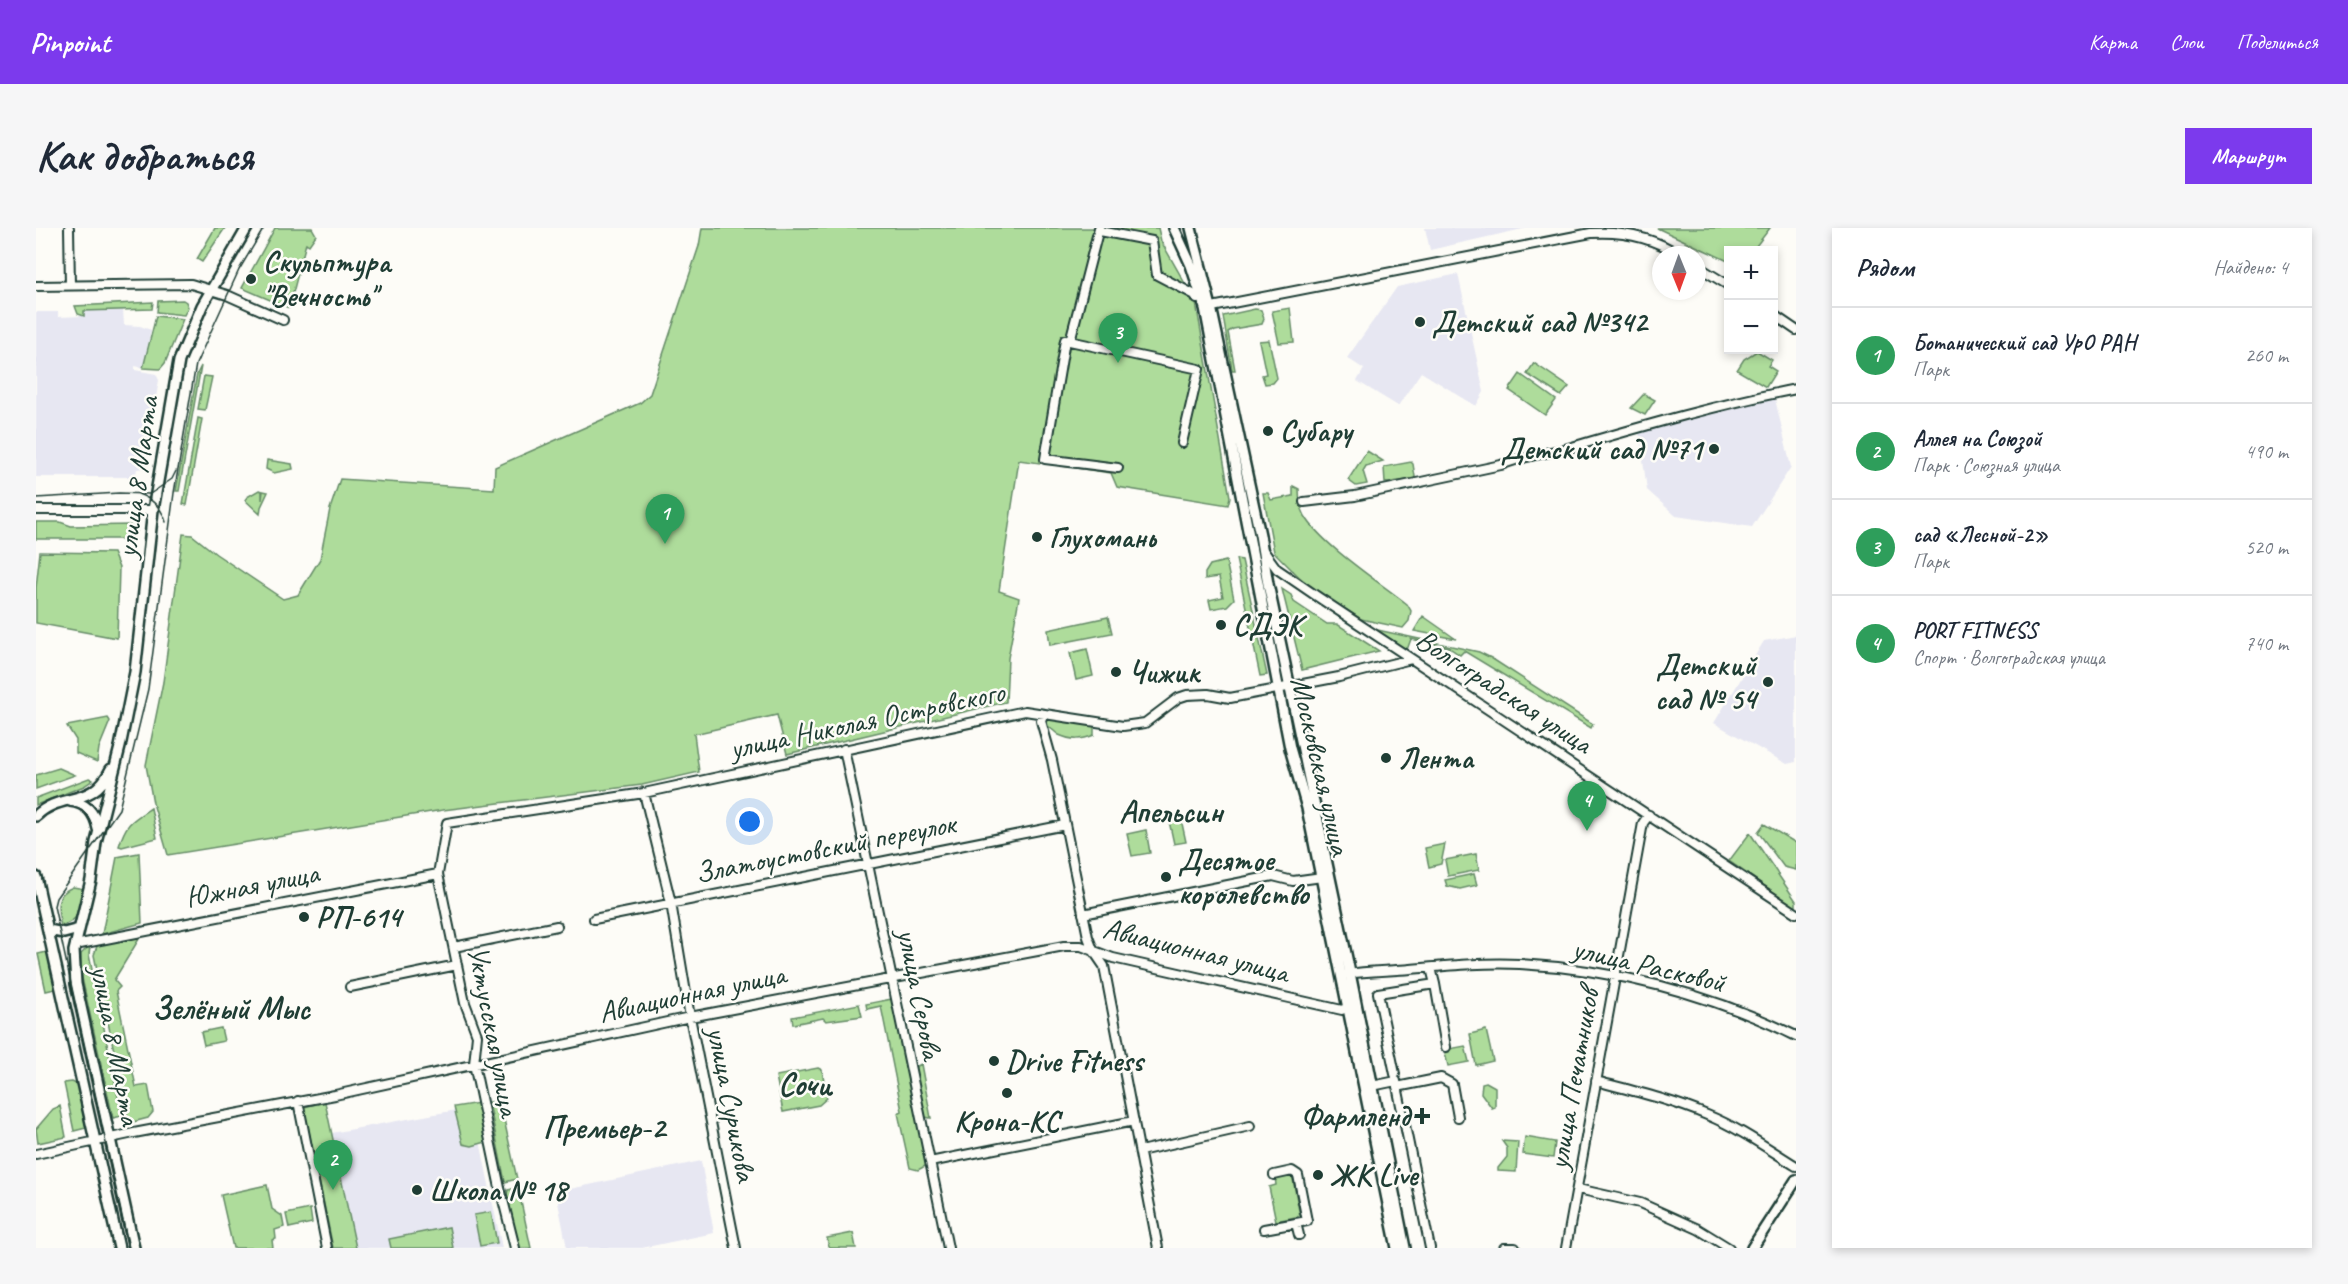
<!DOCTYPE html>
<html lang="ru">
<meta charset="utf-8">
<style>
:root{--surface:#fff;--page:#f6f6f7;--text:#1f2937;--muted:#747a83;--line:#e0e1e3;--accent:#7c3aed}
body{margin:0;font-family:Caveat,sans-serif;background:var(--page);color:var(--text)}
.controls{position:absolute;right:18px;top:18px;display:grid;overflow:hidden;border-radius:0px;box-shadow:0 3px 9px #0003}
.controls button{width:54px;height:54px;display:grid;place-items:center;padding:0;border:0;border-bottom:2px solid var(--line);background:var(--surface);color:var(--text);font:30px sans-serif}
.compass{position:absolute;left:1616px;top:18px;width:54px;height:54px;border-radius:50%;background:var(--surface);box-shadow:0 3px 9px #0003;rotate:179deg}
.you{position:absolute;left:714px;top:594px;width:21px;height:21px;margin:-15px;border:4px solid #fff;border-radius:50%;background:#1a73e8;box-shadow:0 0 0 9px #1a73e833}
.badge{display:grid;place-items:center;width:39px;height:39px;border-radius:50%;background:var(--accent);color:#fff;font-size:20px;font-weight:700}
.pin{position:absolute;translate:-50% -50px;filter:drop-shadow(0 2px 3px #0008)}
.pin::after{content:'';position:absolute;top:32px;width:21px;height:18px;background:inherit;clip-path:polygon(0 0,100% 0,50% 100%)}
.list{margin:0;padding:0;list-style:none}
h2{display:flex;justify-content:space-between;align-items:center;height:78px;margin:0;padding:0 24px;font-size:26px}
h2 small{font-size:20px;font-weight:400;color:var(--muted)}
.list li{display:grid;grid-template-columns:39px 1fr auto;gap:18px;align-items:center;box-sizing:border-box;height:96px;padding:0 24px;border-top:2px solid var(--line)}
.list b{display:block;font-size:22px;white-space:nowrap}
.list p{margin:0;font-size:20px;white-space:nowrap;color:var(--muted)}
.list em{font-size:20px;font-style:normal;color:var(--muted)}
.map{position:relative;flex:none;width:1760px;height:1020px;overflow:hidden;border-radius:0px}
header{display:flex;align-items:center;gap:36px;box-sizing:border-box;height:84px;padding:0 30px;background:var(--accent);color:#fff}
header strong{font-size:28px}
nav{display:flex;gap:33px;margin-inline-start:auto;font-size:21px}
.intro{display:flex;align-items:center;justify-content:space-between;box-sizing:border-box;height:144px;padding:0 36px}
h1{margin:0;font-size:42px}
.button{padding:15px 27px;border-radius:0px;background:var(--accent);color:#fff;font-size:21px;font-weight:700}
main{display:flex;gap:36px;padding:0 36px}
aside{flex:1;background:var(--surface);border-radius:0px;box-shadow:0 3px 9px #0003}
.map>svg:first-child{display:block}
</style>
<header>
<strong>Pinpoint</strong>
<nav><a>Карта</a><a>Слои</a><a>Поделиться</a></nav>
</header>
<div class="intro"><h1>Как добраться</h1><a class="button">Маршрут</a></div>
<main>
<div class="map">
<svg width="1760" height="1020" viewBox="0 0 1760 1020">
<rect width="100%" height="100%" fill="#fdfcf7"/>
<filter id="ink" filterUnits="userSpaceOnUse"><feTurbulence type="fractalNoise" baseFrequency=".0167" numOctaves="2"/><feDisplacementMap in="SourceGraphic" scale="12" xChannelSelector="R" yChannelSelector="G"/><feConvolveMatrix kernelMatrix="1 2 1 2 8 2 1 2 1" color-interpolation-filters="sRGB"/></filter>
<g filter="url(#ink)">
<path fill="#e7e7f2" d="M 1389,0 L 1491,0 L 1394,22 Z
M 1422,46 L 1448,164 L 1440,178 L 1385,144 L 1362,178 L 1321,153 L 1328,141 L 1311,130 L 1361,59 Z
M 87,81 L 88,97 L 104,98 L 115,102 L 107,140 L 99,138 L 99,142 L 120,146 L 123,152 L 108,240 L 101,241 L 99,249 L 0,249 L 0,84 L 22,84 L 22,89 L 47,88 L 47,83 Z
M 1739,171 L 1755,239 L 1716,299 L 1640,288 L 1611,262 L 1603,203 Z
M 1760,407 L 1760,534 L 1751,536 L 1678,495 L 1728,413 Z
M 437,879 L 466,1020 L 320,1020 L 296,905 Z
M 665,933 L 678,1005 L 606,1020 L 531,1020 L 520,964 Z"/>
<path fill="#aedc9b" stroke="#668c68" stroke-width="1.5" d="M 179,0 L 189,0 L 166,34 L 161,31 Z
M 239,0 L 276,0 L 280,7 L 273,17 L 270,15 L 253,80 L 206,60 Z
M 666,0 L 1122,0 L 1125,13 L 1160,75 L 1194,269 L 1192,277 L 1081,259 L 1075,245 L 983,232 L 963,363 L 983,370 L 972,430 L 970,474 L 751,526 L 741,487 L 658,506 L 663,544 L 606,557 L 407,582 L 132,627 L 117,575 L 110,537 L 127,454 L 147,306 L 156,307 L 180,326 L 247,371 L 262,367 L 284,331 L 294,281 L 304,251 L 458,261 L 459,239 L 604,175 L 614,166 L 663,18 Z
M 1621,0 L 1734,0 L 1717,22 L 1692,22 L 1692,33 Z
M 147,72 L 150,74 L 152,79 L 148,87 L 121,84 L 122,73 Z
M 117,74 L 116,81 L 48,83 L 48,88 L 42,86 L 39,78 Z
M 1254,80 L 1258,114 L 1243,115 L 1236,83 Z
M 1219,81 L 1225,82 L 1228,91 L 1226,96 L 1197,101 L 1192,104 L 1199,142 L 1196,142 L 1187,88 Z
M 120,88 L 147,91 L 129,135 L 124,141 L 107,140 Z
M 1233,112 L 1241,150 L 1237,155 L 1229,156 L 1226,147 L 1230,146 L 1223,113 Z
M 1721,123 L 1736,132 L 1732,138 L 1740,143 L 1730,159 L 1701,142 L 1708,131 Z
M 1498,135 L 1533,159 L 1525,168 L 1491,146 Z
M 165,138 L 143,263 L 140,263 L 161,146 Z
M 1484,146 L 1520,172 L 1509,187 L 1473,162 Z
M 168,148 L 176,149 L 169,182 L 162,181 Z
M 1608,166 L 1619,172 L 1609,187 L 1595,180 Z
M 162,190 L 166,191 L 151,277 L 147,276 Z
M 1331,223 L 1347,233 L 1330,238 L 1327,243 L 1331,256 L 1320,258 L 1312,252 Z
M 231,232 L 256,236 L 257,241 L 238,245 L 230,241 Z
M 1375,234 L 1377,236 L 1379,249 L 1378,251 L 1349,255 L 1348,239 Z
M 1257,258 L 1263,261 C 1263,270 1264,279 1269,288 C 1286,317 1343,354 1371,376 L 1375,383 L 1373,393 L 1367,400 L 1325,391 L 1277,362 L 1254,340 L 1238,324 L 1227,265 L 1232,265 L 1235,272 L 1257,268 Z
M 223,262 L 226,263 L 226,272 L 227,263 L 232,264 L 225,279 L 224,286 L 209,272 L 211,269 Z
M 0,294 L 24,294 L 35,298 L 96,297 L 101,304 L 93,311 L 0,311 Z
M 4,324 L 77,325 L 83,340 L 81,410 L 0,395 L 0,360 Z
M 1200,331 L 1206,332 L 1231,447 L 1224,448 Z
M 1190,333 L 1198,371 L 1191,378 L 1175,381 L 1173,372 L 1187,369 L 1183,349 L 1169,351 L 1169,345 L 1174,337 Z
M 1246,361 L 1255,367 L 1258,374 L 1291,396 L 1301,396 L 1343,423 L 1266,442 Z
M 1387,388 L 1420,411 L 1378,403 Z
M 1072,389 L 1076,405 L 1014,417 L 1012,402 Z
M 1337,401 L 1443,424 L 1455,430 L 1557,496 L 1555,500 L 1428,423 L 1424,427 L 1412,419 L 1375,411 L 1371,422 Z
M 1051,421 L 1057,448 L 1040,452 L 1034,425 Z
M 72,490 L 74,493 L 63,520 L 61,534 L 40,525 L 40,512 L 31,498 Z
M 1020,490 L 1058,498 L 1058,507 C 1046,512 1036,513 1023,507 C 1018,504 1016,500 1011,498 L 1011,493 Z
M 23,540 L 39,547 L 0,561 L 0,547 Z
M 53,550 L 57,552 L 48,558 L 0,577 L 0,570 Z
M 115,580 L 121,610 L 86,619 L 83,618 C 90,595 95,593 115,580 Z
M 1145,591 L 1150,614 L 1138,616 L 1133,593 Z
M 1728,596 L 1760,615 L 1760,642 L 1748,639 L 1722,604 Z
M 1110,602 L 1114,625 L 1096,628 L 1091,606 Z
M 1714,605 L 1760,673 L 1760,680 L 1693,633 Z
M 1409,616 L 1405,636 L 1393,639 L 1389,620 Z
M 103,625 L 106,695 L 66,706 L 81,629 Z
M 1440,626 L 1443,642 L 1412,648 L 1409,632 Z
M 1438,646 L 1441,657 L 1424,661 L 1411,658 L 1409,652 Z
M 37,659 L 49,661 C 44,681 46,691 25,698 C 21,681 18,666 37,659 Z
M 101,708 L 103,711 L 78,752 L 84,759 L 80,763 L 100,859 L 112,857 L 117,884 L 112,890 L 93,895 L 58,727 L 62,715 Z
M 54,717 L 53,727 L 86,888 L 77,890 L 44,741 L 45,726 Z
M 11,724 L 19,761 L 10,763 L 2,726 Z
M 856,771 L 891,937 L 882,942 L 874,940 L 862,885 L 866,883 L 845,778 L 831,781 L 830,776 Z
M 823,776 L 826,788 L 790,793 L 787,790 L 757,796 L 756,789 Z
M 185,800 L 188,813 L 168,817 L 165,804 Z
M 1450,802 L 1457,833 L 1440,837 L 1434,806 Z
M 1429,818 L 1433,834 L 1412,838 L 1409,825 L 1413,824 L 1413,821 Z
M 885,836 L 895,890 L 888,889 L 878,840 Z
M 782,840 L 786,842 L 791,870 L 783,877 L 747,884 L 740,848 Z
M 36,854 L 40,856 L 42,861 L 50,900 L 38,903 L 28,855 Z
M 1450,854 L 1459,859 L 1459,879 L 1456,880 L 1445,865 L 1446,855 Z
M 464,873 L 481,951 L 469,954 L 453,874 Z
M 289,874 L 320,1020 L 297,1020 L 268,879 Z
M 443,875 L 450,914 L 436,918 L 427,916 L 418,879 Z
M 24,878 L 30,909 L 2,915 L 0,901 L 17,881 Z
M 1489,909 L 1519,914 L 1517,930 L 1487,926 Z
M 1466,913 L 1482,914 L 1480,944 L 1462,943 L 1462,940 L 1471,929 L 1471,920 Z
M 1256,946 L 1264,988 L 1240,993 L 1233,959 L 1240,957 L 1239,949 Z
M 231,957 L 236,981 L 246,988 L 248,999 L 239,1002 L 240,1011 L 236,1012 L 237,1020 L 197,1020 L 185,967 Z
M 482,960 L 495,1020 L 483,1020 L 471,966 L 472,962 Z
M 274,981 L 276,995 L 253,1000 L 250,986 Z
M 455,984 L 461,1015 L 444,1018 L 438,987 Z
M 413,999 L 417,1020 L 355,1020 L 353,1011 Z
M 817,1005 L 820,1020 L 793,1020 L 791,1010 Z"/>
<g fill="none" stroke-linecap="round" stroke-linejoin="round">
<g stroke="#1f3d34" stroke-width="12">
<path id="minor" d="M 33,0 L 34,57
M 1064,3 L 1116,13 L 1121,47 L 1159,67 L 1161,71 L 1166,69
M 1661,38 L 1692,57
M 0,58 L 155,56 L 191,67 L 247,92
M 1171,80 L 1555,5 C 1587,3 1618,10 1644,27
M 1738,87 L 1760,102
M 1034,113 L 1063,0
M 1082,240 L 1009,231 L 1029,112 L 1163,141 L 1146,215
M 1268,274 L 1319,268 L 1465,237 C 1488,227 1512,226 1536,219 C 1611,197 1684,176 1760,161
M 0,282 L 117,282
M 1227,322 L 1241,341 L 1282,369 L 1760,685
M 1007,486 L 1005,493 L 1016,532 L 1052,709 L 1057,722 L 1068,738 L 1122,1020
M 808,521 L 912,1020
M 608,565 L 635,675 L 654,789 L 700,1020
M 1047,686 L 1237,648 L 1257,653 L 1286,649
M 558,691 L 1029,597
M 39,717 L 402,646
M 418,719 L 521,698
M 1311,746 C 1332,743 1354,743 1375,741 C 1410,738 1448,734 1484,736 C 1578,741 1675,766 1760,808
M 1399,756 L 1410,819
M 314,759 L 421,737
M 1359,846 L 1342,765 L 1399,756 L 1395,740
M 1560,853 C 1598,863 1636,872 1671,887 C 1703,900 1731,920 1760,938
M 1336,858 L 1360,853 L 1394,1020
M 1361,859 L 1405,850 L 1416,856 L 1422,889
M 262,873 L 291,1020
M 1104,923 L 1214,898
M 0,926 L 98,905 L 299,867 L 654,789 L 1028,718 L 1045,718 L 1077,730 L 1306,782 L 1316,777
M 894,934 L 1098,893
M 1542,961 L 1604,975 L 1662,1001 L 1693,1020
M 1260,995 L 1263,1007
M 1228,1001 L 1271,993 L 1262,947 L 1256,943 L 1238,947
M 479,1020 L 464,960 L 438,836 L 441,807 L 429,775 L 402,646 L 411,595 L 608,565 L 989,483 L 1087,498 L 1109,495 L 1142,470 L 1151,467 L 1172,466 L 1194,470 L 1303,449 L 1375,431
M 1468,1020 L 1479,1020
M 1530,1020 L 1607,595 L 1613,587"/>
</g>
<g stroke="#1f3d34" stroke-width="14">
<path id="major" d="M 1138,0 L 1155,37 L 1169,80 L 1254,520 L 1271,580 L 1361,1020
M 1155,0 L 1175,79 L 1224,307 L 1232,356 L 1313,740 L 1369,1020
M 34,573 C 51,575 59,585 62,601
M 0,588 C 25,563 56,581 75,541
M 0,649 L 83,1020
M 12,702 L 28,705 L 43,701
M 98,1020 L 40,756 L 38,723 L 55,652 L 60,614 L 84,519 L 99,444 L 117,282 L 143,133 L 166,78 L 211,0
M 1716,1020 L 1760,952"/>
</g>
<use href="#minor" stroke="#fdfcf7" stroke-width="8"/>
<use href="#major" stroke="#fdfcf7" stroke-width="9"/>
<path stroke="#1f3d34" stroke-width="1.5" d="M 102,266 C 117,271 126,280 130,294
M 0,270 L 83,265 L 114,266 L 136,251 L 140,243
M 93,1020 L 18,678 L 20,670 L 83,581 L 112,461 L 138,265 L 160,136 L 203,42 L 228,0"/>
</g>
</g>
<g fill="#1f3d34" stroke="#fdfcf7" stroke-width="2">
<circle cx="215" cy="51" r="6"/>
<circle cx="1384" cy="94" r="6"/>
<circle cx="1232" cy="203" r="6"/>
<circle cx="1678" cy="221" r="6"/>
<circle cx="1001" cy="309" r="6"/>
<circle cx="1185" cy="397" r="6"/>
<circle cx="1080" cy="444" r="6"/>
<circle cx="1732" cy="454" r="6"/>
<circle cx="1350" cy="530" r="6"/>
<circle cx="1130" cy="649" r="6"/>
<circle cx="268" cy="689" r="6"/>
<circle cx="958" cy="833" r="6"/>
<circle cx="971" cy="865" r="6"/>
<path d="M1383 879h6v6h6v6h-6v6h-6v-6h-6v-6h6z"/>
<circle cx="1282" cy="947" r="6"/>
<circle cx="381" cy="962" r="6"/>
</g>
<g text-anchor="middle" stroke-width="5" stroke-linejoin="round" paint-order="stroke">
<g font-size="30" font-weight="bold" fill="#1f3d34" stroke="#fdfcf7" text-anchor="start">
<text x="227" y="44">Скульптура<tspan x="227" dy="34">"Вечность"</tspan></text>
<text x="1396" y="104">Детский сад №342</text>
<text x="1244" y="213">Субару</text>
<text x="1666" y="231" text-anchor="end">Детский сад №71</text>
<text x="1013" y="319">Глухомань</text>
<text x="1197" y="407">СДЭК</text>
<text x="1720" y="447" text-anchor="end">Детский<tspan x="1720" dy="34">сад № 54</tspan></text>
<text x="1092" y="454">Чижик</text>
<text x="1362" y="540">Лента</text>
<text x="1142" y="642">Десятое<tspan x="1142" dy="34">королевство</tspan></text>
<text x="280" y="699">РП-614</text>
<text x="970" y="843">Drive Fitness</text>
<text x="1374" y="898" text-anchor="end">Фармленд</text>
<text x="971" y="903" text-anchor="middle">Крона-КС</text>
<text x="1294" y="957">ЖК Live</text>
<text x="393" y="972">Школа № 18</text>
</g>
<g font-size="30" fill="#1f3d34" stroke="#fdfcf7">
<text transform="translate(101 249) rotate(-82)" y="10">улица 8 Марта</text>
<text transform="translate(1468 463) rotate(33)" y="10">Волгоградская улица</text>
<text transform="translate(831 492) rotate(-12)" y="10">улица Николая Островского</text>
<text transform="translate(1285 538) rotate(77)" y="10">Московская улица</text>
<text transform="translate(789 620) rotate(-11)" y="10">Златоустовский переулок</text>
<text transform="translate(216 657) rotate(-11)" y="10">Южная улица</text>
<text transform="translate(1160 722) rotate(14)" y="10">Авиационная улица</text>
<text transform="translate(1613 737) rotate(13)" y="10">улица Расковой</text>
<text transform="translate(656 765) rotate(-12)" y="10">Авиационная улица</text>
<text transform="translate(884 766) rotate(79)" y="10">улица Серова</text>
<text transform="translate(458 803) rotate(79)" y="10">Уктусская улица</text>
<text transform="translate(80 817) rotate(79)" y="10">улица 8 Марта</text>
<text transform="translate(1537 851) rotate(-80)" y="10">улица Печатников</text>
<text transform="translate(696 876) rotate(79)" y="10">улица Сурикова</text>
</g>
<g font-size="32" font-weight="bold" fill="#1f3d34" stroke="#fdfcf7">
<text x="1135" y="594">Апельсин</text>
<text x="195" y="791">Зелёный Мыс</text>
<text x="769" y="867">Сочи</text>
<text x="568" y="910">Премьер-2</text>
</g>
</g>
</svg>
<div class="controls">
<button>+</button>
<button>−</button>
</div>
<svg class="compass" viewBox="-18 -18 36 36"><path d="M0-13l5 13h-10z" fill="#e53935"/><path d="M0 13l5-13h-10z" fill="#747a83"/></svg>
<div class="you"></div>
<div class="pin badge" style="left:629px;top:316px;background:#2e9e5b">1</div>
<div class="pin badge" style="left:297px;top:962px;background:#2e9e5b">2</div>
<div class="pin badge" style="left:1082px;top:135px;background:#2e9e5b">3</div>
<div class="pin badge" style="left:1551px;top:603px;background:#2e9e5b">4</div>
</div>
<aside>
<h2>Рядом<small>Найдено: 4</small></h2>
<ul class="list">
<li><span class="badge" style="background:#2e9e5b">1</span><div><b>Ботанический сад УрО РАН</b><p>Парк</p></div><em>260 m</em></li>
<li><span class="badge" style="background:#2e9e5b">2</span><div><b>Аллея на Союзой</b><p>Парк · Союзная улица</p></div><em>490 m</em></li>
<li><span class="badge" style="background:#2e9e5b">3</span><div><b>сад «Лесной-2»</b><p>Парк</p></div><em>520 m</em></li>
<li><span class="badge" style="background:#2e9e5b">4</span><div><b>PORT FITNESS</b><p>Спорт · Волгоградская улица</p></div><em>740 m</em></li>
</ul>
</aside>
</main>
